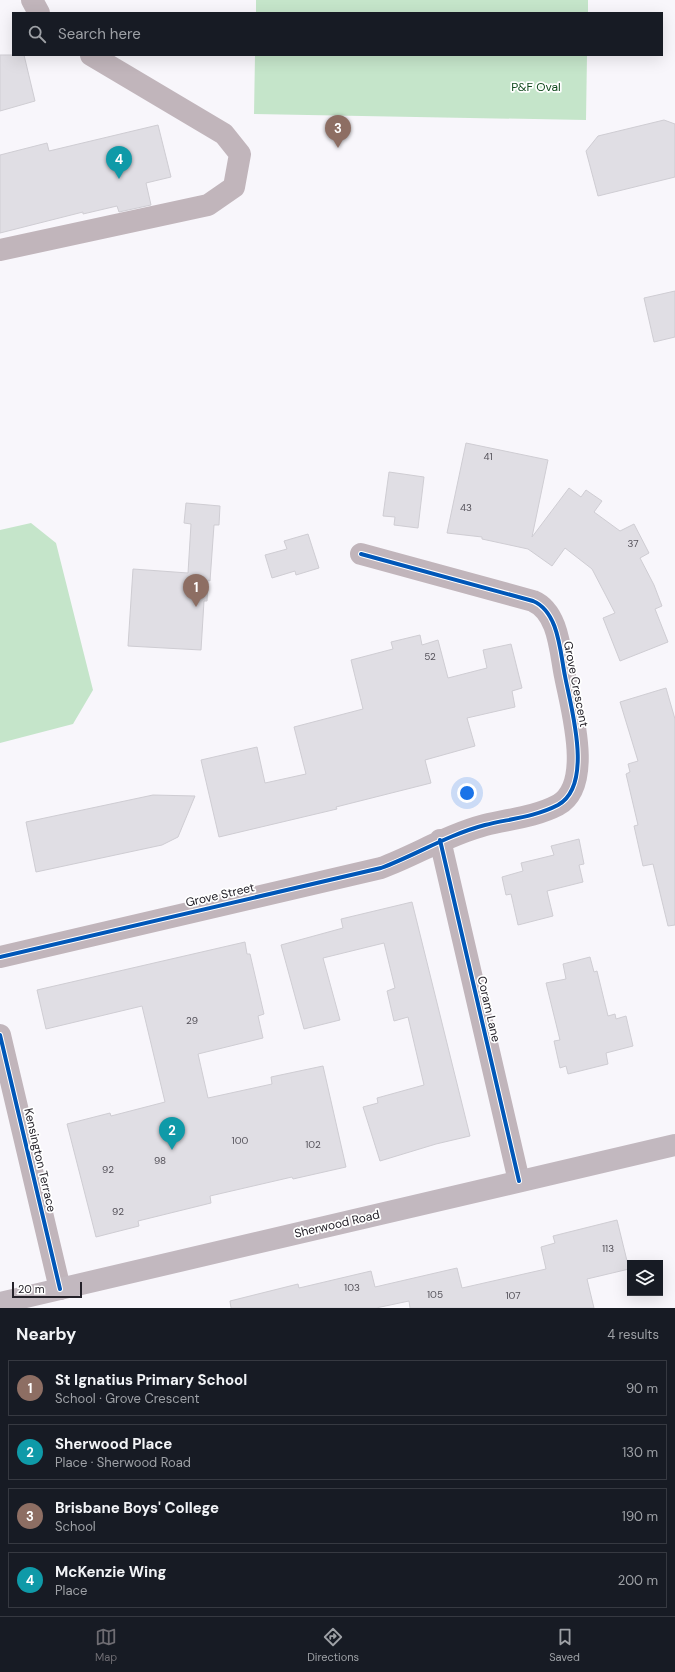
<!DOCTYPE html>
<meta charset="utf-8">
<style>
:root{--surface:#171b24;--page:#20242c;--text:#f1f3f6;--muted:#9ea1a6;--line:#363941;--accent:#6e6c72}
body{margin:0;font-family:"DM Sans",sans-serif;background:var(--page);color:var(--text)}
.controls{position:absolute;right:12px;bottom:12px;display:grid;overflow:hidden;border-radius:0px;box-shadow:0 4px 16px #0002}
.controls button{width:36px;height:36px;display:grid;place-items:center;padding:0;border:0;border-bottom:1px solid var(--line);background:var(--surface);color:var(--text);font:20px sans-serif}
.scale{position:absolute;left:12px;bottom:10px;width:70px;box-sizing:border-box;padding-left:4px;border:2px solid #242129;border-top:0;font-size:11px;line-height:14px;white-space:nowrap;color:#242129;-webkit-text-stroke:3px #fff;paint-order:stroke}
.you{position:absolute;left:467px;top:793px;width:14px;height:14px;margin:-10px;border:3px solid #fff;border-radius:50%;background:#1a73e8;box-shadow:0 0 0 6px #1a73e833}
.badge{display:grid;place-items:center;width:26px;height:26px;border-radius:50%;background:var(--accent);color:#fff;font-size:13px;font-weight:700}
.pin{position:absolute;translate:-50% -33px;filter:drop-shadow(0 1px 2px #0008)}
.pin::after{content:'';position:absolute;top:21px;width:14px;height:12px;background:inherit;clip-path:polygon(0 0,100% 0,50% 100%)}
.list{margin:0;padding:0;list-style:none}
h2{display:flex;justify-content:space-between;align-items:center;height:52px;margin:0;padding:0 16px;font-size:17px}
h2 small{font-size:13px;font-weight:400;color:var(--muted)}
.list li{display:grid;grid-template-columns:26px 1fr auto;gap:12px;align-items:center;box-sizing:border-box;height:56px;margin:0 8px 8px;padding:0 8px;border:1px solid var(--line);border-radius:0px}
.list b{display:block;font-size:15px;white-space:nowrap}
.list p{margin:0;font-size:13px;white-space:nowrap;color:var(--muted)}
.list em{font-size:13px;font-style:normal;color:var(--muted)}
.icon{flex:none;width:22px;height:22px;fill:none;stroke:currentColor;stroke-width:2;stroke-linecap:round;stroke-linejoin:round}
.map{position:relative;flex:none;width:675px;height:1308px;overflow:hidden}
.search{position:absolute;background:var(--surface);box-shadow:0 4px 16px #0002;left:12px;right:12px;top:12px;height:44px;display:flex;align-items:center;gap:10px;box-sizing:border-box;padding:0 14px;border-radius:0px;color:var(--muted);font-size:15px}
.sheet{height:308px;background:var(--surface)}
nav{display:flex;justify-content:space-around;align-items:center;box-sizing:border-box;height:56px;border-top:1px solid var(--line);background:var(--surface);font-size:11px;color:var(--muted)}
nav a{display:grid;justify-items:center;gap:2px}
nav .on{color:var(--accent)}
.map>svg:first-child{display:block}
</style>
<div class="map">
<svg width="675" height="1308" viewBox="0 0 675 1308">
<rect width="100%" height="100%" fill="#f8f6fb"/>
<path fill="#c5e5ca" d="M 256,0 L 588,0 L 588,13 L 256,13 Z
M 255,55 L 587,55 L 586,120 L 254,114 Z
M 31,523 L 56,543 L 93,690 L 73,724 L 0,743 L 0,530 Z"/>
<path fill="#e0dee4" stroke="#cfcdd3" d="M 0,55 L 24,55 L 35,101 L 0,111 Z
M 664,120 L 675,124 L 675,177 L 598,196 L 586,151 L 598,136 Z
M 158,125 L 171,177 L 146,183 L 151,205 L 119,212 L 117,206 L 83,214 L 83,212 L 0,233 L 0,155 L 47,143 L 49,151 Z
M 675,291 L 675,337 L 654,342 L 644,298 Z
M 466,443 L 548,460 L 532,537 L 569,488 L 581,497 L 586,490 L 602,501 L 594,512 L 620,531 L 634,524 L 649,553 L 640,558 L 654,585 L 662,606 L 655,609 L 668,642 L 620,661 L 603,618 L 615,613 L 592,569 L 565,548 L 552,566 L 528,549 L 482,539 L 482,537 L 447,533 Z
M 389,472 L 424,477 L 418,528 L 394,525 L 395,517 L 383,516 Z
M 186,503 L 220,506 L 219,525 L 214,525 L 210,581 L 208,580 L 207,601 L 204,601 L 201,650 L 128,646 L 133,569 L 188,573 L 191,524 L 184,523 Z
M 308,534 L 319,568 L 296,575 L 295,571 L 272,578 L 265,555 L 287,549 L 284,541 Z
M 420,635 L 422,645 L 438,640 L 448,678 L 487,668 L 483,650 L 511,644 L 522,688 L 512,691 L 515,707 L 467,718 L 475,746 L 425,760 L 431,783 L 336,807 L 337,809 L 219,837 L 201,760 L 257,747 L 265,783 L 306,774 L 294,727 L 363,709 L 351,660 L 393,649 L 391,642 Z
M 666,688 L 675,719 L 675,925 L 668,926 L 653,864 L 643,866 L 634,826 L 638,825 L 626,774 L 630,772 L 628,764 L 638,761 L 620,702 Z
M 153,795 L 195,796 L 178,837 L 162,845 L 36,872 L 26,822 Z
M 579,839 L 584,864 L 579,865 L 583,882 L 547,891 L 553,916 L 518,925 L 511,894 L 506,895 L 502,877 L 523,871 L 521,863 L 554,855 L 551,846 Z
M 412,902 L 470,1136 L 436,1144 L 380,1161 L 363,1107 L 378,1103 L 377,1098 L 424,1085 L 408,1017 L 394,1021 L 387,991 L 395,988 L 384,943 L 323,958 L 340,1020 L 304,1029 L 281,945 L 343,928 L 341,919 Z
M 245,942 L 247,954 L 250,954 L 264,1014 L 258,1016 L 263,1038 L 198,1054 L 208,1098 L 272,1084 L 271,1077 L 323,1066 L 346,1167 L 293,1179 L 292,1177 L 210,1196 L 211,1203 L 138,1221 L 139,1226 L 96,1237 L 67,1124 L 110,1113 L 111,1116 L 165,1102 L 142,1006 L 46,1029 L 37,990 Z
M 590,957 L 594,972 L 597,971 L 608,1016 L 615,1014 L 616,1019 L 626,1016 L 633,1046 L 606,1053 L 608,1064 L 568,1074 L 566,1066 L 560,1068 L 554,1041 L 560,1040 L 546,983 L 566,979 L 563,964 Z
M 617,1220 L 629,1269 L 587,1279 L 594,1308 L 410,1308 L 409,1301 L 376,1308 L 231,1308 L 230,1301 L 298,1284 L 299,1288 L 371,1271 L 375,1287 L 457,1268 L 462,1288 L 546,1269 L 541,1247 L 555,1243 L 553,1236 Z"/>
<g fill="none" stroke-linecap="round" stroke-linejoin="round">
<path stroke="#c1b5bb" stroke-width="22" d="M 32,0 L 39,13
M 0,250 L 208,205 L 234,187 L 240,154 L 224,134 L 91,55
M 440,840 L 519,1181
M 0,957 L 381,868 C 416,855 447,835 485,825 C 509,819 535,817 558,805 C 594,785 571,708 565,676 C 560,652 559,612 533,601 L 361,554
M 0,1035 L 60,1289"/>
<path stroke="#c2b8bf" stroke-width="22" d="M 0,1303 L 675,1145"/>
<g stroke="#fff" stroke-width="6">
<path id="cycleway" d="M 440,840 L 519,1181
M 0,957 L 381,868 C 416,855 447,835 485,825 C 509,819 535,817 558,805 C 594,785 571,708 565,676 C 560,652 559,612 533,601 L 361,554
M 0,1035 L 60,1289"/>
</g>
<use href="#cycleway" stroke="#0057b8" stroke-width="4"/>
</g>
<g text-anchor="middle" stroke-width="3.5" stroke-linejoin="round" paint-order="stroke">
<g font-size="10" fill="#55525a">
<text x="488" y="460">41</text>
<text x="466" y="511">43</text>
<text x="633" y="547">37</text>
<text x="430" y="660">52</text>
<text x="192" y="1024">29</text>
<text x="240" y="1144">100</text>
<text x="313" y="1148">102</text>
<text x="160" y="1164">98</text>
<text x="108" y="1173">92</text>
<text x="118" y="1215">92</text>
<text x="608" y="1252">113</text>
<text x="352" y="1291">103</text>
<text x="435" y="1298">105</text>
<text x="513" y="1299">107</text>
</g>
<g font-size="12" fill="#10491c" stroke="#fff">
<text x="536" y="91">P&amp;F Oval</text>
</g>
<g font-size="12" fill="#242129" stroke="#fff">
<text transform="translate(576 684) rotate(79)" y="4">Grove Crescent</text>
<text transform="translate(220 895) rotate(-13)" y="4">Grove Street</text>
<text transform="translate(489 1009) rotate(77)" y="4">Coram Lane</text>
<text transform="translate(40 1160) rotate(77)" y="4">Kensington Terrace</text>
<text transform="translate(337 1224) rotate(-13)" y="4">Sherwood Road</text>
</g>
</g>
</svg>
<div class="controls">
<button><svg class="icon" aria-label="layers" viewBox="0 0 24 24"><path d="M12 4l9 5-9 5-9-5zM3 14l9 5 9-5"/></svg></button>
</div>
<div class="scale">20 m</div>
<div class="you"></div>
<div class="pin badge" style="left:196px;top:607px;background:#8d6e63">1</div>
<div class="pin badge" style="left:172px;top:1150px;background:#0f9aa8">2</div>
<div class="pin badge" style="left:338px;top:148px;background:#8d6e63">3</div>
<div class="pin badge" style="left:119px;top:179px;background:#0f9aa8">4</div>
<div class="search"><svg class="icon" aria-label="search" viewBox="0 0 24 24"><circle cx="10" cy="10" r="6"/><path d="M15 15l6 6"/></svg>Search here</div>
</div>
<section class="sheet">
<h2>Nearby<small>4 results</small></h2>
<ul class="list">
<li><span class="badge" style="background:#8d6e63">1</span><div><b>St Ignatius Primary School</b><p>School · Grove Crescent</p></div><em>90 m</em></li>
<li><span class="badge" style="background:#0f9aa8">2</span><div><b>Sherwood Place</b><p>Place · Sherwood Road</p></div><em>130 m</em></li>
<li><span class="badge" style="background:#8d6e63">3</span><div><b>Brisbane Boys' College</b><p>School</p></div><em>190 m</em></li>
<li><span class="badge" style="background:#0f9aa8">4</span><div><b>McKenzie Wing</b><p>Place</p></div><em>200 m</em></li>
</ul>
</section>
<nav>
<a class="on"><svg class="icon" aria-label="map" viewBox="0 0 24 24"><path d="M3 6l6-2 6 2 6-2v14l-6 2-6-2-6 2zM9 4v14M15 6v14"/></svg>Map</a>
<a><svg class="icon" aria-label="directions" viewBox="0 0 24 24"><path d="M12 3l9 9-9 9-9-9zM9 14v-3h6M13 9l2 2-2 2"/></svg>Directions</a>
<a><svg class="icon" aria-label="saved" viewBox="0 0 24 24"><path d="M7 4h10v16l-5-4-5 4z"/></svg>Saved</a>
</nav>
